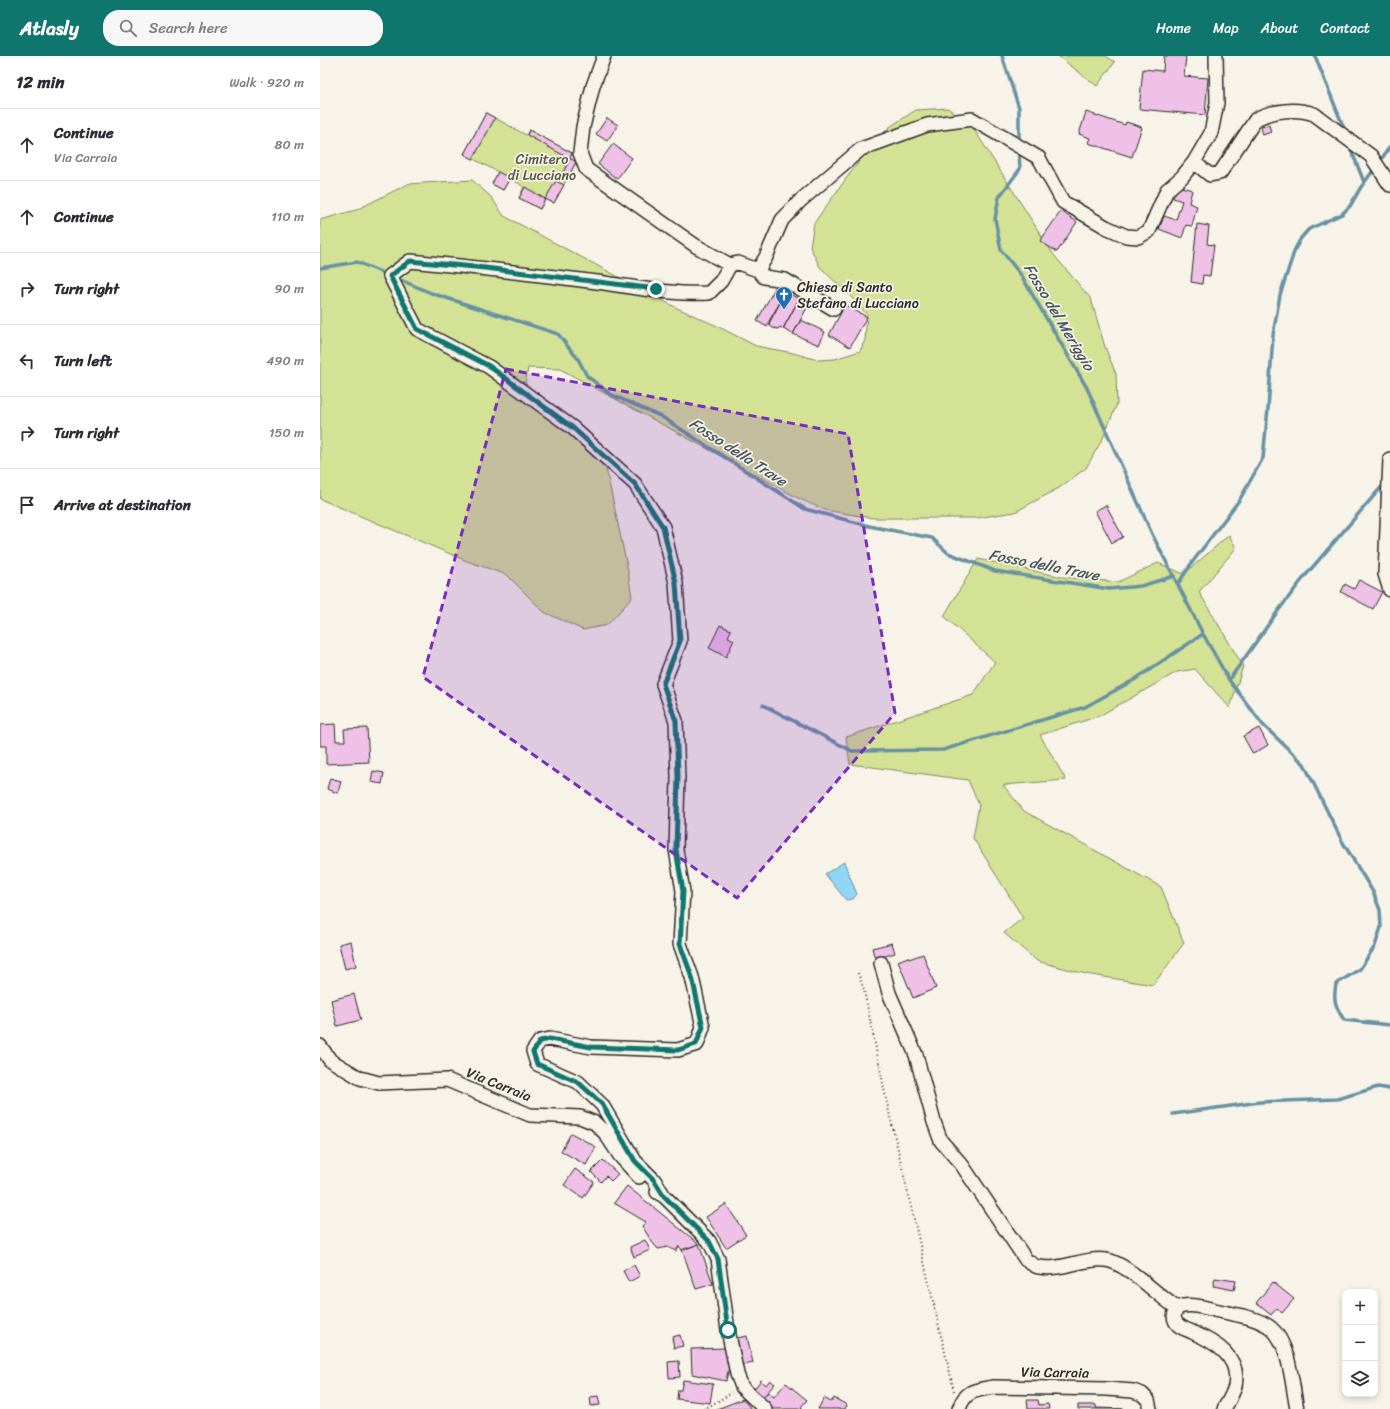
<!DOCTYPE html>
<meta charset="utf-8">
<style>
:root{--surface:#fff;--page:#f7f7f7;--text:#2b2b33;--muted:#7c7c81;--line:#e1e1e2;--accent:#0f766e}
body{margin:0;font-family:Sriracha,sans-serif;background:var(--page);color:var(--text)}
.controls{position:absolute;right:12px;bottom:12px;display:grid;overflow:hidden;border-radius:8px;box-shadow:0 2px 6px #0003}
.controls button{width:36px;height:36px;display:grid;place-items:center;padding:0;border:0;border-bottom:1px solid var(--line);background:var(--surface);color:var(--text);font:20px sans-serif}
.stop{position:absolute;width:12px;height:12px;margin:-9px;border:3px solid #0f766e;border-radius:50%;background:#fff}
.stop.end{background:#0f766e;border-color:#fff;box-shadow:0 1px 4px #0008}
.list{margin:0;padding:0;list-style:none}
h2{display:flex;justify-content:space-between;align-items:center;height:52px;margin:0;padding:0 16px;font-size:17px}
h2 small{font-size:13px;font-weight:400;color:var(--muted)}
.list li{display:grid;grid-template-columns:26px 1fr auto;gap:12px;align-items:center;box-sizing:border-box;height:72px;padding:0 16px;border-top:1px solid var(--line)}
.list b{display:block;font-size:15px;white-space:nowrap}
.list p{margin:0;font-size:13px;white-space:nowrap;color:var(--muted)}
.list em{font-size:13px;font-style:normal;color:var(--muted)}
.icon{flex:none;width:22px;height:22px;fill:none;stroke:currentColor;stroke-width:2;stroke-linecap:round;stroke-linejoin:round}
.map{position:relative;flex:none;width:1070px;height:1353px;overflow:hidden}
header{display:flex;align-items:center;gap:24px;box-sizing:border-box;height:56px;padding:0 20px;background:var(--accent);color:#fff}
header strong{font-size:19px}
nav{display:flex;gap:22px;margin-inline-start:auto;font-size:14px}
.search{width:280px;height:36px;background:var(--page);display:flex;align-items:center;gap:10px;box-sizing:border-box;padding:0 14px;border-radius:16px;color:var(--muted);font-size:15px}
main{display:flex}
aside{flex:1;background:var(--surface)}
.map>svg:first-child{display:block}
</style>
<header>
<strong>Atlasly</strong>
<div class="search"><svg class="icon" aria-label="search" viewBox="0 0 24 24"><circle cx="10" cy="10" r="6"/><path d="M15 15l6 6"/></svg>Search here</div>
<nav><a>Home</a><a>Map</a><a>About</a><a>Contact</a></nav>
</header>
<main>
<aside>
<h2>12 min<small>Walk · 920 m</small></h2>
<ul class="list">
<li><svg class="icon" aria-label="ahead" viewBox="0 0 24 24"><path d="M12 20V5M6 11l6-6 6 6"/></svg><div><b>Continue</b><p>Via Carraia</p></div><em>80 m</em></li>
<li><svg class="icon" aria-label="ahead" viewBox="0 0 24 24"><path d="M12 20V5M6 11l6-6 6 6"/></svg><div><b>Continue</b></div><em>110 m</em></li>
<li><svg class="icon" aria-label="right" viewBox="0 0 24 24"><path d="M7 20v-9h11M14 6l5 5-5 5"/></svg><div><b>Turn right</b></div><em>90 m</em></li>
<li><svg class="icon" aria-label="left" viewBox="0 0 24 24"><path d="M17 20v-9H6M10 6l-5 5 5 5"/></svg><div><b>Turn left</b></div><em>490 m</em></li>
<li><svg class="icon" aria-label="right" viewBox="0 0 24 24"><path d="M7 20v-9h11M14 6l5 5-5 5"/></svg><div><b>Turn right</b></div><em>150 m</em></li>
<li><svg class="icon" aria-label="arrive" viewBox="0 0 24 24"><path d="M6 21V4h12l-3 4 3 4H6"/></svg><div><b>Arrive at destination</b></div></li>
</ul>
</aside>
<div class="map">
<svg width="1070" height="1353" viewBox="0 0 1070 1353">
<rect width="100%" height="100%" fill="#f7f3e8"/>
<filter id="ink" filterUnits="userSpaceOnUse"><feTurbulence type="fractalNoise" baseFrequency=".025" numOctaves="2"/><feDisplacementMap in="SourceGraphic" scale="8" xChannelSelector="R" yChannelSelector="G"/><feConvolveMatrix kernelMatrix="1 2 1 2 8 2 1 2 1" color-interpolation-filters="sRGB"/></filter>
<g filter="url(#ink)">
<path fill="#d4e295" stroke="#808660" d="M 738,0 L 786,0 L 795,6 L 777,30 Z
M 628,52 L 655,75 L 733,198 L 771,243 L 785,291 L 796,318 L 797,348 L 783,382 L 766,412 L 739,432 L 695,456 L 656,462 L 552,462 L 505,454 L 480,443 L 240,313 L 208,312 L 205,329 L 286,412 L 308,515 L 312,542 L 287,569 L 263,574 L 224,556 L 187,519 L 147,505 L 0,443 L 0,164 L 36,154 L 88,128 L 152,124 L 171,141 L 184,160 L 357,252 L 397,270 L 436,290 L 473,297 L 498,304 L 515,303 L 540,295 L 545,284 L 547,259 L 532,242 L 500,211 L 490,191 L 494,167 L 539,105 L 568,72 L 596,54 Z
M 166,57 L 206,79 L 209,74 L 252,97 L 250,102 L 256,106 L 234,147 L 225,143 L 220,153 L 199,142 L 204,131 L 190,122 L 183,134 L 172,128 L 178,116 L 144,98 Z
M 909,479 L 916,492 L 879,536 L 923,610 L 910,652 L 875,613 L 857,616 L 779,660 L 720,679 L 746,724 L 683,729 L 704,755 L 841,831 L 864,887 L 833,929 L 766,918 L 717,905 L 684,877 L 703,862 L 653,782 L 659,749 L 648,724 L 530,708 L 526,681 L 653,639 L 675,606 L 624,560 L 658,503 L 742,521 L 798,526 L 838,507 L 864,518 Z"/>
<path fill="#91d6f3" stroke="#6892a3" d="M 524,806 L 537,838 L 533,843 L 526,844 L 505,818 Z"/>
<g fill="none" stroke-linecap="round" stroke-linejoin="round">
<path stroke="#6892a3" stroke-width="3.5" d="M 682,0 L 699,52 L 699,86
M 995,0 L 1025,75
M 1030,91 L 1044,126
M 699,95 L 700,113 L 679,141 L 675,163 L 681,194 L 701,219 L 767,332 L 832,478 L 883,578 L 909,624 L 943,669 L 984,708 L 1022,785 L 1053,836 L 1060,854 L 1061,871 L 1055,890 L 1040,913 L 1016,928 C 1013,944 1015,950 1024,964 L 1070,969
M 1059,107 L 1070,90
M 0,212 L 37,206 L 68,219
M 76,222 L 111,237 L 238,278 L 258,303 L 267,320 L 290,338 L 342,361 L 485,453 L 549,470 L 612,482 L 628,497 L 675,515 L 789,533 L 821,530 L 854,520
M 858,528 L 871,508 L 920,443 L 943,402 L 948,353 L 953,279 L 960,239 L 975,193 L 981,182 L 989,173 L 1022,158 L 1030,150 L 1041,131 L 1055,112
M 909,624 L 958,555 L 985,520 L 1064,428
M 443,649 L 532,695 L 623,694 L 765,651 L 814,624 L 883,578
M 853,1058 L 940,1046 L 1017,1043 L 1058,1031 L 1070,1033"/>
</g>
<path fill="#efc1e6" stroke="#2b2b2b" d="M 844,0 L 866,0 L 864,20 L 888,22 L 885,59 L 819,53 L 823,13 L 843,15 Z
M 766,56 L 805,69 L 806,66 L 822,71 L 812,101 L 768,87 L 770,82 L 759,78 Z
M 166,57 L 175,62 L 153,103 L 144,98 Z
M 287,62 L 298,69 L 287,85 L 276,78 Z
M 949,69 L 951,76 L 943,79 L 941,71 Z
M 209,74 L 252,97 L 250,102 L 256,106 L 246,125 L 240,122 L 250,103 L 207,79 Z
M 293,88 L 312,102 L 297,123 L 278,108 Z
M 178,116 L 190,122 L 183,134 L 172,128 Z
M 236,125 L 244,129 L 234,147 L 225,143 Z
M 858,130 L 872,134 L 869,147 L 877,150 L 872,170 L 866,169 L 862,182 L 839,173 L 844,160 L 856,164 L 862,145 L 853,142 Z
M 205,131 L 225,143 L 220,153 L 199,142 Z
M 741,155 L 757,166 L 737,196 L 720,185 Z
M 877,168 L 889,170 L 887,188 L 894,189 L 890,220 L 883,219 L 882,228 L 871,226 Z
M 456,230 L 466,236 L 447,271 L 437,265 Z
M 466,236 L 479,243 L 463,273 L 460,271 L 458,273 L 453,272 L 450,270 L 449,265 Z
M 479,243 L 489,248 L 473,278 L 463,273 Z
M 525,249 L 547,261 L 530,291 L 509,279 Z
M 481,264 L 505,276 L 499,289 L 473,278 Z
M 786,449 L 803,481 L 792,487 L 775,455 Z
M 1039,524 L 1062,536 L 1053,553 L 1021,536 L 1025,528 L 1034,533 Z
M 400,569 L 411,574 L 408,581 L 414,584 L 406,601 L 389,592 Z
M 15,668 L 16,685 L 25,685 L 24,673 L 47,672 L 49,706 L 6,708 L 6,690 L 0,690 L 0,669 Z
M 939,672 L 948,689 L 933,698 L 923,680 Z
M 53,715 L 64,717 L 62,728 L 51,726 Z
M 10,722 L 21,725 L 18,737 L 7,733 Z
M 31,885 L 36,910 L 25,913 L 19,888 Z
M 572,887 L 575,897 L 555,903 L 552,892 Z
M 603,898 L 616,932 L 593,942 L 578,905 L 588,901 L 589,903 Z
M 34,938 L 41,964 L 17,970 L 11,944 Z
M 251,1077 L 276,1091 L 266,1109 L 241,1095 Z
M 283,1104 L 298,1118 L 291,1125 L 286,1120 L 281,1126 L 271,1116 Z
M 255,1113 L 274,1126 L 263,1142 L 244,1129 Z
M 307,1130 L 379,1188 L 362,1194 L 359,1190 L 356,1195 L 347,1191 L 338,1193 L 332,1186 L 322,1170 L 326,1166 L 294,1147 Z
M 406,1148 L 426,1179 L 406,1192 L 386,1161 Z
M 325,1184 L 330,1194 L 314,1201 L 310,1191 Z
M 379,1188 L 393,1228 L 376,1233 L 362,1194 Z
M 314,1209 L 320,1220 L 309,1226 L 303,1215 Z
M 895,1222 L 916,1225 L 914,1234 L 893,1230 Z
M 953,1226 L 974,1243 L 962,1257 L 957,1252 L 951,1259 L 936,1247 Z
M 360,1279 L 363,1290 L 354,1292 L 352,1281 Z
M 427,1280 L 433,1307 L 418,1310 L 412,1283 Z
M 406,1292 L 409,1311 L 406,1325 L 372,1318 L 371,1293 Z
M 359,1305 L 360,1321 L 349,1322 L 348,1306 Z
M 363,1324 L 393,1328 L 390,1347 L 357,1343 L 358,1334 L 361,1334 Z
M 441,1324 L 446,1329 L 450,1324 L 455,1328 L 443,1341 L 434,1333 Z
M 466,1327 L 487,1344 L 481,1351 L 483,1353 L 447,1353 L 439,1346 L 448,1336 L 454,1341 Z
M 278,1340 L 280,1349 L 271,1350 L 270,1341 Z
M 504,1342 L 511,1346 L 514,1342 L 527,1349 L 525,1353 L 498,1353 Z
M 423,1343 L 431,1353 L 397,1353 Z
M 707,1344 L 718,1344 L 719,1349 L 728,1348 L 729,1353 L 708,1353 Z
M 758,1349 L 776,1349 L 776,1352 L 804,1353 L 758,1353 Z"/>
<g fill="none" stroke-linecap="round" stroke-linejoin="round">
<g stroke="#2b2b2b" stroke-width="16">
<path id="minor" d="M 284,0 L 273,30 L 263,71 L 260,97 L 266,113 L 376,190 L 410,209
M 874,106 L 890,119 L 900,117 L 936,63 C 953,54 977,52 994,58 L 1051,100 L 1070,129
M 438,214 L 444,221 L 465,224 L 514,253
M 1070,403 L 1065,518 L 1070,534
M 561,907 L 569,937 L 596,999 L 614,1066 L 621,1085 L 642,1109 L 706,1204 C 710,1206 715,1211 719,1211 C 742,1215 764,1201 786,1204 C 807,1207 838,1240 857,1252
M 0,990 L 10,1004 L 40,1022 L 59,1027 L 127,1024 L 210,1059 L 260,1061 L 275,1067 L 285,1077 L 300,1100 L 319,1121
M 337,1136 L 344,1140 L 389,1185 L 398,1203 L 408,1274 L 417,1318 L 422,1331 L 445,1353
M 344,1140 L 334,1124 L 315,1105 L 282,1049 L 258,1026 L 217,1008 L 213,995 L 220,985 L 230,983 L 271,991 L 358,994 L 377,988 L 383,971 L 372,921 L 360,888 L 363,835 L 356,794 L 358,721 L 356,665 L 343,628 L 360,585 L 356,527 L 343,471 L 315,428 L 253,372 L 169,311 L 97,273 L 70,220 L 90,205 C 152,211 215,218 277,226 C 313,231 354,239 389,237 L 401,225 L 410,209 L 418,207 L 438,214 L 446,201 L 462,164 L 480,145 L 541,93 L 607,69 L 652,63 L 719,102 L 743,146 L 786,171 L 806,180 L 818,181 L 829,175 L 847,134 L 862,121 L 874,106 L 891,77 L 897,47 L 896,0
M 639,1353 C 645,1334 656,1334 674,1331 L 787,1333 L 813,1335 L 822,1338 L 828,1344 L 830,1353
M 904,1353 C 908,1346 913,1338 915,1330 C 921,1301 895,1286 872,1276 C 866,1273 857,1271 855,1264 C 853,1260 855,1256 857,1252 C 869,1246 886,1252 899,1255 C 916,1259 937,1261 951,1272 C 970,1288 972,1329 977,1353"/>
</g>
<path stroke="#2b2b2b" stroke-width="2" stroke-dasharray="1 3" stroke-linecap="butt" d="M 538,917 L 544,934 L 567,1047 L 634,1335
M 384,1353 L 412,1337"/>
<use href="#minor" stroke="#f7f3e8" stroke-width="13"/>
</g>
</g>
<g fill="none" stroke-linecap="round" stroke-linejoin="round" filter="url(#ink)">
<path stroke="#0f766e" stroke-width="5" d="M 336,233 L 165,212 L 90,205 L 70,220 L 97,273 L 169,310 L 253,372 L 315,428 L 343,471 L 356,527 L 360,585 L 343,628 L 356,665 L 358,721 L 356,794 L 363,835 L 360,888 L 372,921 L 383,971 L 376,988 L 358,994 L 271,991 L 230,983 L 220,985 L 213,996 L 217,1008 L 258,1026 L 282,1048 L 315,1105 L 334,1124 L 344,1140 L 389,1185 L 398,1203 L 408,1274"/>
</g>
<path fill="#7b2cbf" fill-opacity="0.2" stroke="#7b2cbf" stroke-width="3" stroke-dasharray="8 5" stroke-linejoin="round" d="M 186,313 L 528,378 L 575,657 L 417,842 L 103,621 Z"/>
<defs>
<g id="church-pin" transform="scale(0.9)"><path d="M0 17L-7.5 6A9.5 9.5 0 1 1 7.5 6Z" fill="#1f6fb2" stroke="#f7f3e8"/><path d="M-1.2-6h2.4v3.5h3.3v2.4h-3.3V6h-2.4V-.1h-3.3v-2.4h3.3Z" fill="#fff"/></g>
</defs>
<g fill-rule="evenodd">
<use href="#church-pin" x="464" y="239"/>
</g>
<g text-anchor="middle" stroke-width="3.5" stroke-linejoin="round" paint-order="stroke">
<g font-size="14" fill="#555946" stroke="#f7f3e8">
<text x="222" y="108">Cimitero<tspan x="222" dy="16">di Lucciano</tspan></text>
</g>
<g font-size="14" fill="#2b2b2b" stroke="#f7f3e8" text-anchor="start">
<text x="477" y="236">Chiesa di Santo<tspan x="477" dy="16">Stefano di Lucciano</tspan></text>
</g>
<g font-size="14" fill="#2b2b2b" stroke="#f7f3e8">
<text transform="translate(179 1028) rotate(22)" y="5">Via Carraia</text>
<text transform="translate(735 1316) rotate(1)" y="5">Via Carraia</text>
</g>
<g font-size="15" font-style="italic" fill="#44565d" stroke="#f7f3e8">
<text transform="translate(739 261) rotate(59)" y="5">Fosso del Meriggio</text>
<text transform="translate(418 396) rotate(33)" y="5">Fosso della Trave</text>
<text transform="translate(724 509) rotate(11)" y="5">Fosso della Trave</text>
</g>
</g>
</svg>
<div class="controls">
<button>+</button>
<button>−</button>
<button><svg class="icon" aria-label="layers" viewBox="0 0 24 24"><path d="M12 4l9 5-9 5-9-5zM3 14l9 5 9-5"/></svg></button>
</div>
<div class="stop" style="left:408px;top:1274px"></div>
<div class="stop end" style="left:336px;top:233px"></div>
</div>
</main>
